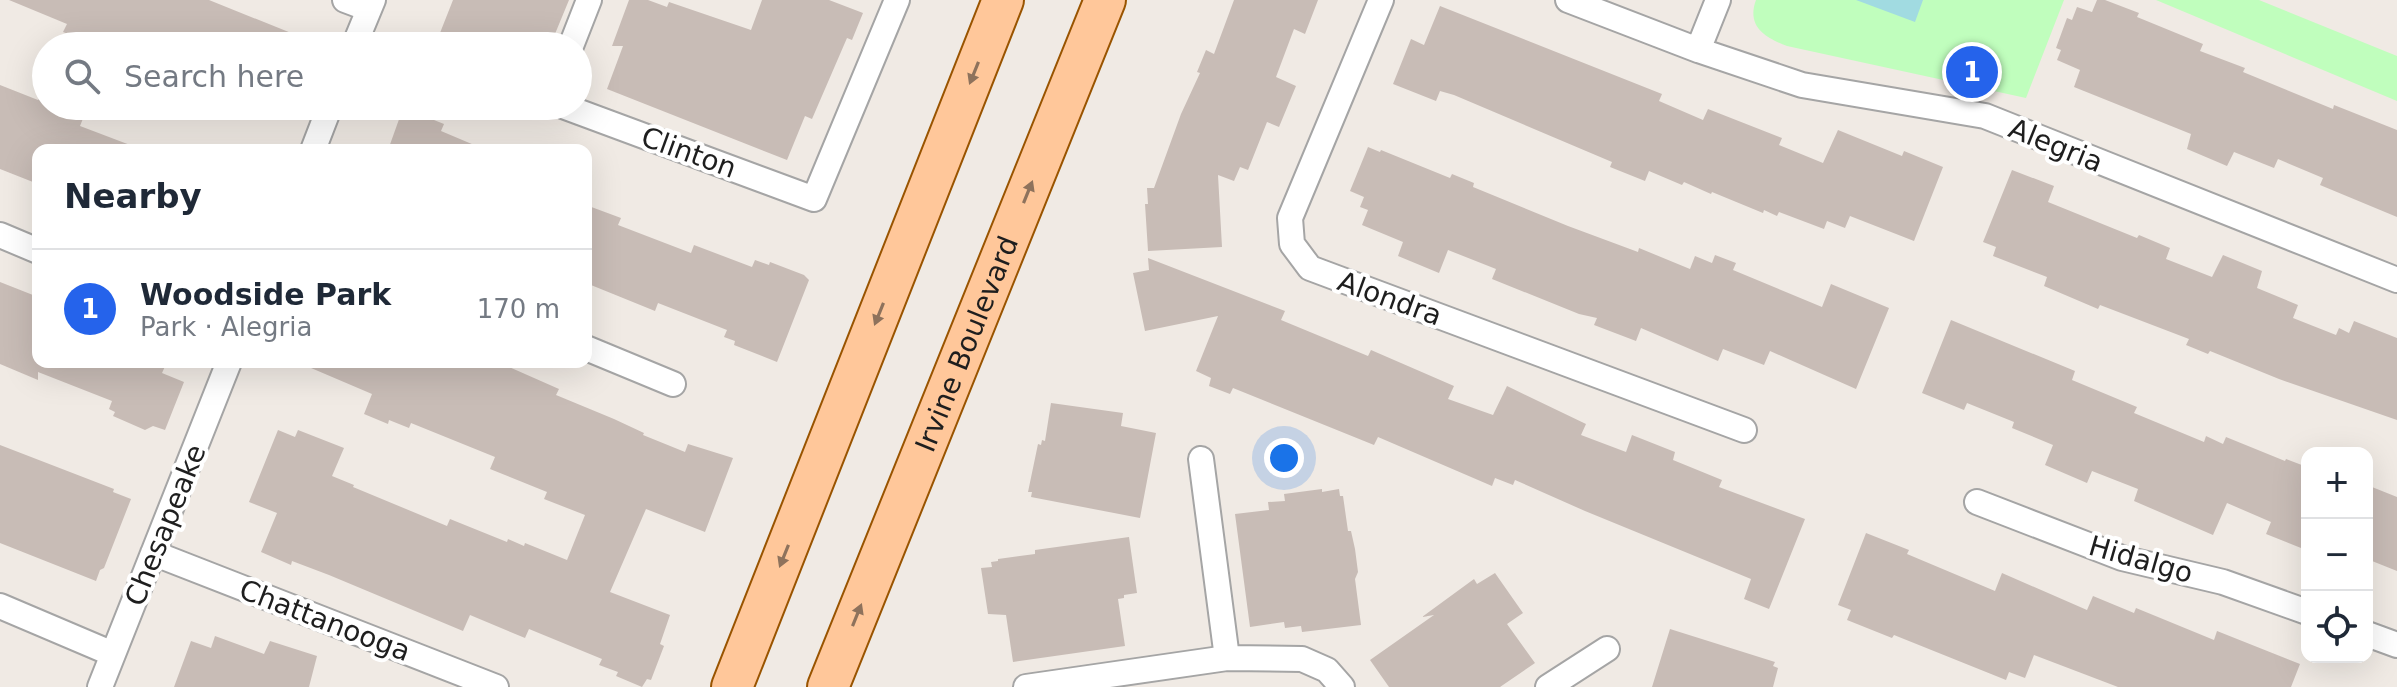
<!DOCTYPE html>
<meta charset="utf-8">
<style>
:root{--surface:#fff;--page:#f2f2f3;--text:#1f2937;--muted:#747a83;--line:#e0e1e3;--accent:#2563eb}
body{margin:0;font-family:"DejaVu Sans",sans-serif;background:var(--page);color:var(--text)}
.controls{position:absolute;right:24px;bottom:24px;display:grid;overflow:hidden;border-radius:16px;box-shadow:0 8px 32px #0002}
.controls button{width:72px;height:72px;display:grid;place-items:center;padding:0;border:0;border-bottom:2px solid var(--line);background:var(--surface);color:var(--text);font:40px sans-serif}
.you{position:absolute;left:1284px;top:458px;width:28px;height:28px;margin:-20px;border:6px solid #fff;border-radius:50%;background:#1a73e8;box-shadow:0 0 0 12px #1a73e833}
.badge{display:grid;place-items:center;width:52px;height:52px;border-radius:50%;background:var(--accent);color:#fff;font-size:26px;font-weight:700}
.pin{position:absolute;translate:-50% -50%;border:4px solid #fff;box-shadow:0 2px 8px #0006}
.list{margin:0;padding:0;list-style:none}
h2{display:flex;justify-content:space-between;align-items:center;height:104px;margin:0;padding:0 32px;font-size:34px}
h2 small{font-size:26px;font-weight:400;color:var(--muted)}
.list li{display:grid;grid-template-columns:52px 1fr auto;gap:24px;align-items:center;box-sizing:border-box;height:120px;padding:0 32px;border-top:2px solid var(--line)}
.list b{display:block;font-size:30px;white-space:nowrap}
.list p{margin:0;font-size:26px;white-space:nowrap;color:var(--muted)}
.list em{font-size:26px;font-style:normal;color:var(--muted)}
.icon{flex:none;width:44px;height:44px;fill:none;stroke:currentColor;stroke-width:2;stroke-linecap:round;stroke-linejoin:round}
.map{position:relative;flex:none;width:2397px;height:687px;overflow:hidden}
.search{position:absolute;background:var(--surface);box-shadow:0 8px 32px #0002;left:32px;top:32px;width:560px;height:88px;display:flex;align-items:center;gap:20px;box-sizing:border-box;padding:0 28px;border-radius:44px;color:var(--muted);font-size:30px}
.panel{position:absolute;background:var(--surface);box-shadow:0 8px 32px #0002;left:32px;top:144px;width:560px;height:224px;border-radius:16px}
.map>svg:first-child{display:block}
</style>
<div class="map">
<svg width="2397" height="687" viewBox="0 0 2397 687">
<rect width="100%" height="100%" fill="#f0eae4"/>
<path fill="#c0febd" d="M 1756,0 L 2064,0 L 2026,98 L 1787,46 C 1766,38 1746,27 1756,0 Z
M 2156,0 L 2259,0 L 2397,56 L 2397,101 Z"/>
<path fill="#a1dbe1" d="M 1856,0 L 1923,0 L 1915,22 Z"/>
<path fill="#c8bcb6" d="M 9,0 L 209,0 L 321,45 L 99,46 L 63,32 L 67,24 Z
M 453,0 L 569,0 L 550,46 L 439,46 L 441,39 L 438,38 Z
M 629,0 L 648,0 L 667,7 L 669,2 L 751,30 L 762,0 L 829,0 L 863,13 L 852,40 L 847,38 L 812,119 L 805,116 L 787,160 L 607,89 L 623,46 L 612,46 Z
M 1234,0 L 1318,0 L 1305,34 L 1294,29 L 1276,77 L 1296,86 L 1279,127 L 1267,122 L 1248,170 L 1240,167 L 1234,181 L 1218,175 L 1222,247 L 1148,251 L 1145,204 L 1148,204 L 1147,188 L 1154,188 L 1181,114 L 1200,73 L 1197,72 L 1206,50 L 1214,54 Z
M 2097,0 L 2105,0 L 2139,13 L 2137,17 L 2203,44 L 2200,51 L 2245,68 L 2243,72 L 2333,109 L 2334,105 L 2397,130 L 2397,217 L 2320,185 L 2323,178 L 2278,159 L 2274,168 L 2234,152 L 2227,166 L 2187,149 L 2191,134 L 2074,87 L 2080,70 L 2057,60 L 2061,50 L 2056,48 L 2067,18 L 2072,20 L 2077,7 L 2092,12 Z
M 1440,6 L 1662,94 L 1659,101 L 1703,120 L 1708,109 L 1782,138 L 1779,145 L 1823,163 L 1838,130 L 1902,156 L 1904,151 L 1943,167 L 1914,241 L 1850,216 L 1845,228 L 1827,221 L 1824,229 L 1779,212 L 1777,216 L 1764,210 L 1763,213 L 1712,192 L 1711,194 L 1684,182 L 1682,185 L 1649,171 L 1645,181 L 1610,167 L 1612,162 L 1454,95 L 1440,91 L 1436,101 L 1393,84 L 1411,39 L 1424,45 Z
M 0,85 L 38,100 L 40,98 L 46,100 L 46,106 L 60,106 L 84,116 L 80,126 L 138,148 L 138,150 L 38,150 L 38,184 L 0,169 Z
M 409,110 L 444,124 L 441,131 L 486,150 L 388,150 L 402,111 L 408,113 Z
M 1368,147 L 1380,152 L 1381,150 L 1450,178 L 1452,174 L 1474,183 L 1473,187 L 1568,226 L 1638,252 L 1639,248 L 1690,269 L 1695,256 L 1712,263 L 1715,255 L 1736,263 L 1733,270 L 1822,307 L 1831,284 L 1889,308 L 1856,389 L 1770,351 L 1764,365 L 1723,349 L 1718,361 L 1641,328 L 1636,341 L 1594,325 L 1597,318 L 1579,314 L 1492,279 L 1496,269 L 1448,250 L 1439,273 L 1398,256 L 1403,242 L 1362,225 L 1368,210 L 1360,207 L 1364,197 L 1350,191 Z
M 2012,170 L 2054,186 L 2048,202 L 2137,238 L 2139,235 L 2170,248 L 2166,259 L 2212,277 L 2223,255 L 2262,271 L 2257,288 L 2298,305 L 2293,318 L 2336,335 L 2339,328 L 2349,333 L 2354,321 L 2397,338 L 2397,420 L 2279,379 L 2210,351 L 2208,354 L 2186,345 L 2189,339 L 2100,305 L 2098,309 L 2044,286 L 2047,277 L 1993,256 L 1996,247 L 1983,242 Z
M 586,205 L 621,218 L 618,225 L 691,253 L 694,245 L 752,267 L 755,260 L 769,265 L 770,262 L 804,275 L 809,280 L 777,362 L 734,345 L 735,341 L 724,337 L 727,330 L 658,303 L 655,311 L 586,283 Z
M 1148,258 L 1285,311 L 1281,320 L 1368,356 L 1371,350 L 1454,386 L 1448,399 L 1493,415 L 1507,386 L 1586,424 L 1581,435 L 1626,452 L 1632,435 L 1675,452 L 1673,460 L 1722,480 L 1719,487 L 1805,519 L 1769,609 L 1744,599 L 1751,579 L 1585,511 L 1515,480 L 1513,485 L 1495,478 L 1492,486 L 1378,437 L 1374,445 L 1233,388 L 1230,394 L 1209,386 L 1211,378 L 1196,371 L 1218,316 L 1145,331 L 1133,273 L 1149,270 Z
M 0,282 L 38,297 L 38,362 L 167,362 L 162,373 L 184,382 L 165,430 L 153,426 L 145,430 L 113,416 L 115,412 L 109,409 L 112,401 L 38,372 L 38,380 L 0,364 Z
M 1951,320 L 2075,371 L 2072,380 L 2137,407 L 2134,413 L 2204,442 L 2206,436 L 2223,444 L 2226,437 L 2285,461 L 2286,459 L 2307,467 L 2307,533 L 2301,548 L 2266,534 L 2271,522 L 2227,503 L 2213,535 L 2134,501 L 2138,489 L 2092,471 L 2087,483 L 2045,465 L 2053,445 L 2012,428 L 2014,422 L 1967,403 L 1964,410 L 1922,393 Z
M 297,362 L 498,362 L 559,389 L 556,395 L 614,419 L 644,433 L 643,435 L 685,452 L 688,444 L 733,458 L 705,532 L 646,509 L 610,592 L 670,615 L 660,644 L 664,646 L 651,680 L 647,679 L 642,687 L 616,676 L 618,672 L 599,665 L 602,659 L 529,629 L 525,638 L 470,615 L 463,631 L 329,575 L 292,561 L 291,565 L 261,552 L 277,513 L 249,502 L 278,430 L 295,437 L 298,430 L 344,448 L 332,476 L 354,485 L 353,487 L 447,526 L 450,519 L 507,542 L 508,539 L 524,546 L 525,543 L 567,560 L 585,515 L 544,499 L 547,492 L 490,469 L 495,457 L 411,423 L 409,428 L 389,420 L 388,424 L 364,414 L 372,394 Z
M 1051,403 L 1123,413 L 1121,426 L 1156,433 L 1140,518 L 1031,497 L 1032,492 L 1028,492 L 1038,444 L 1041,445 L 1042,440 L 1045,441 Z
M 0,445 L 114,489 L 113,492 L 131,499 L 104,568 L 100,570 L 96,581 L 0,543 Z
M 2367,485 L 2397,497 L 2397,571 L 2367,559 Z
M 1322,489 L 1322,492 L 1339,489 L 1340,496 L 1343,496 L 1348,531 L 1351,531 L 1355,549 L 1358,572 L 1355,579 L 1361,625 L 1302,632 L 1301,626 L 1285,628 L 1284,622 L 1250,627 L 1235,514 L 1269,510 L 1268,502 L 1285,501 L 1284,494 Z
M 1866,533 L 1909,550 L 1907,554 L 1995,591 L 2002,573 L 2087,610 L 2093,596 L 2134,613 L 2136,608 L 2214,640 L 2217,631 L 2300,664 L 2291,687 L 2118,687 L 2034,655 L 2025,678 L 2009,672 L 2006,680 L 1894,635 L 1892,638 L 1847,620 L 1851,610 L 1838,605 Z
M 1129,537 L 1137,593 L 1124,595 L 1124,598 L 1118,599 L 1125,646 L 1013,662 L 1006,615 L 988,614 L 981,568 L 992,567 L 991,562 L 998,561 L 998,559 L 1035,554 L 1035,550 Z
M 1495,573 L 1523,613 L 1507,624 L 1535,663 L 1500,687 L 1389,687 L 1370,660 L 1434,615 L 1422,617 L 1474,579 L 1477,584 Z
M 1670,629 L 1775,662 L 1773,666 L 1778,668 L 1773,687 L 1652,687 Z
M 215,636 L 264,654 L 270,641 L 317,656 L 309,687 L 174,687 L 191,641 L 211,648 Z"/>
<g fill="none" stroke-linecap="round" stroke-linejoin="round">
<g stroke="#a5a5a5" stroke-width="28">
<path id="minor" d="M 345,0 L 369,9
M 1381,0 L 1290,218 L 1292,244 L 1310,268 L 1744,430
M 1568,0 L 1698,50 L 1802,85 L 1985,116 L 2397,280
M 354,46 L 373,0
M 571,46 L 589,0
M 1698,50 L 1718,0
M 563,106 L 814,199 L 897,0
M 313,150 L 330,106
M 0,235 L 38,251
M 586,348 L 673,384
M 1201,459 L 1227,658
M 1977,502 L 2122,558 L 2223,582 L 2307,612
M 153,553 L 496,687
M 0,606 L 113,654
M 2367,634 L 2397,645
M 100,687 L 229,362
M 1026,687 L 1227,658 L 1302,659 L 1327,670 L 1342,687
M 1548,687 L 1607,649"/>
</g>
<g stroke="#995400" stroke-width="44">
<g id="primary">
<path d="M 732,687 L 1003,0"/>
<path id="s1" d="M 828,687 L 1105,0"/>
</g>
</g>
<use href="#minor" stroke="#fff" stroke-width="24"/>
<use href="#primary" stroke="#ffc79a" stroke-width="40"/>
</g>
<defs><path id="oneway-solid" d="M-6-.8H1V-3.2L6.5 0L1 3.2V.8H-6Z" transform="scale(2)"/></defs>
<g fill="#8e725c">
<use href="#oneway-solid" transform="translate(974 73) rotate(112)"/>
<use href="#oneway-solid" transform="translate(1028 192) rotate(-68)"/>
<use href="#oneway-solid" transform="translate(879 314) rotate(112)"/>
<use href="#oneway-solid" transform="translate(784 556) rotate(112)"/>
<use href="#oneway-solid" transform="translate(857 615) rotate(-68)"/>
</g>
<g text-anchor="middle" stroke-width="8" stroke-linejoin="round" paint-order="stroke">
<g font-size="28" fill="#1e1e1e" stroke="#fff">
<text transform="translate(2056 145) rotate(22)" y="10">Alegria</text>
<text transform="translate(689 152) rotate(20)" y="10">Clinton</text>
<text transform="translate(1390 298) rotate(20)" y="10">Alondra</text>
<text dy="10" stroke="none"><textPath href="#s1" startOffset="370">Irvine Boulevard</textPath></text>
<text transform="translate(165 525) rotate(-68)" y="10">Chesapeake</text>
<text transform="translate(2141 559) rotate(16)" y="10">Hidalgo</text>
<text transform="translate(325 620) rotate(21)" y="10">Chattanooga</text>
</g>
</g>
</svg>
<div class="controls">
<button>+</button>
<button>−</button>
<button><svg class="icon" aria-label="locate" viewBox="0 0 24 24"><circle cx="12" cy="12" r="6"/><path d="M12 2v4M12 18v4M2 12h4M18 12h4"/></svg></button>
</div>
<div class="you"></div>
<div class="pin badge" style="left:1972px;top:72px">1</div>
<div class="search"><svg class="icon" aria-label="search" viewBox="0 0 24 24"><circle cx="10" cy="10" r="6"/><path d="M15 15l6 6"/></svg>Search here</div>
<section class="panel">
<h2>Nearby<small></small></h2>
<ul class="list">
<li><span class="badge">1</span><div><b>Woodside Park</b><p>Park · Alegria</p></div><em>170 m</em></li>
</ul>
</section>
</div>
